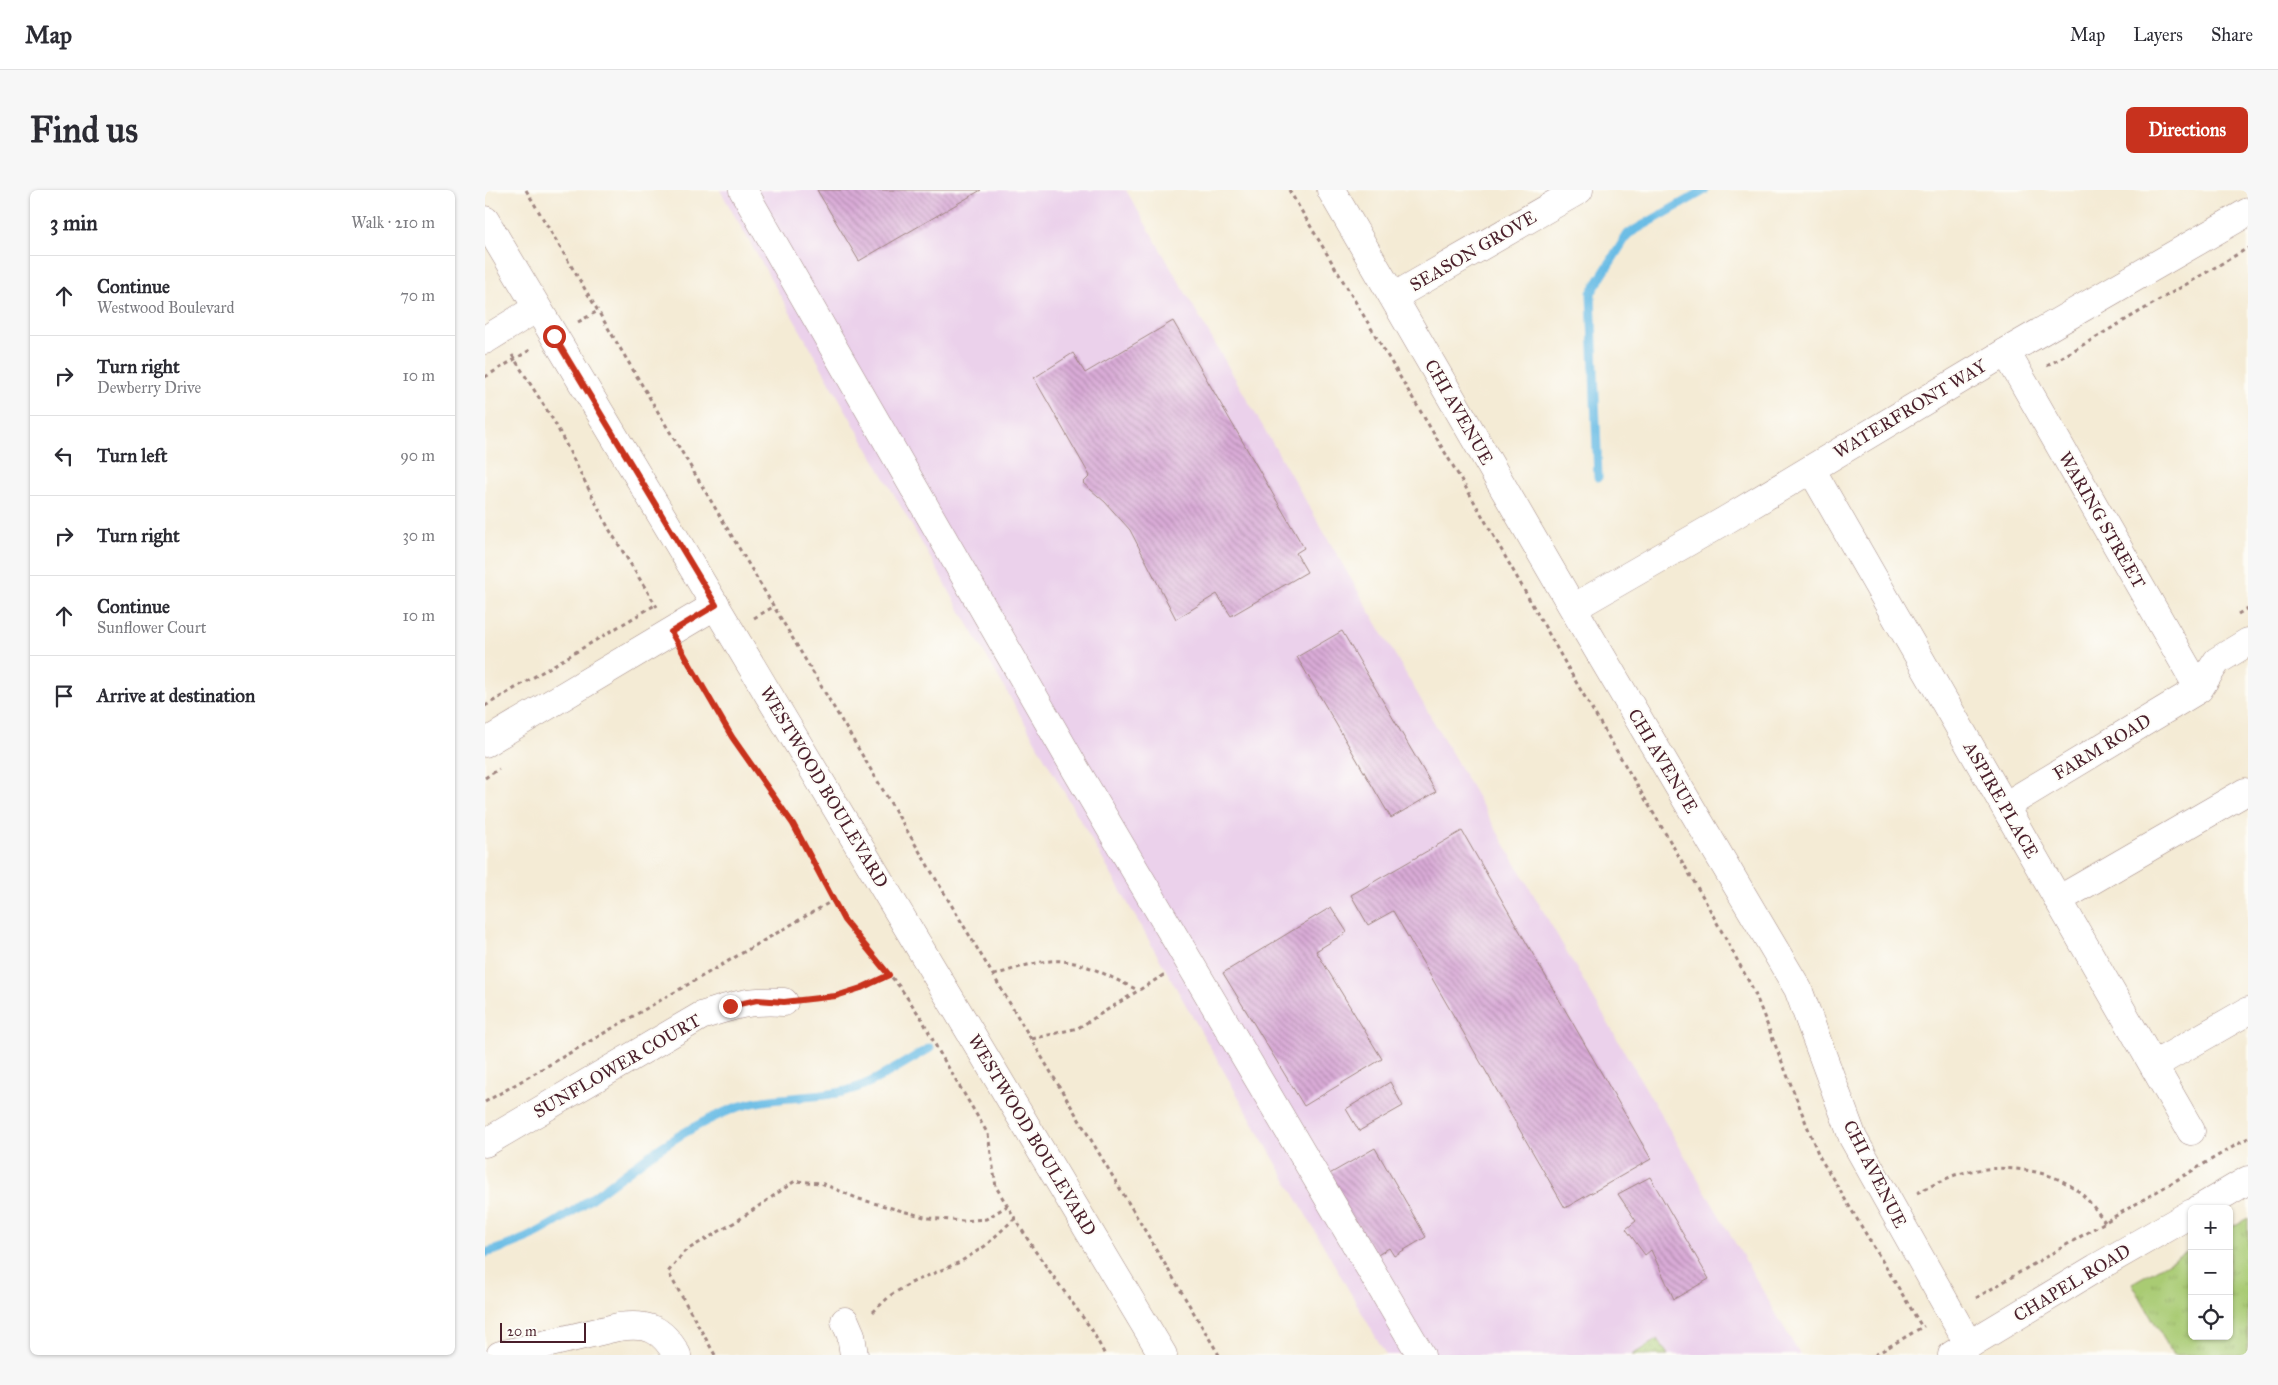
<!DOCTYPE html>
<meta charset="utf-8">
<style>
:root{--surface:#fff;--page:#f7f7f7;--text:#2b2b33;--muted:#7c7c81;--line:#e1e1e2;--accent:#c8321e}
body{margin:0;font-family:"IM FELL Great Primer",serif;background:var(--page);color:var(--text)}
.controls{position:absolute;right:15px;bottom:15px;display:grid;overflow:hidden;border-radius:8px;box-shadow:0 1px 4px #0004}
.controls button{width:45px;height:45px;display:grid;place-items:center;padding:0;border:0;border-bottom:1px solid var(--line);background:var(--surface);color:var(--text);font:25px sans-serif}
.scale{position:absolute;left:15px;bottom:12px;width:86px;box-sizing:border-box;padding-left:5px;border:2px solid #4a1f2b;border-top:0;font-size:14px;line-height:18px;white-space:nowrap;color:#4a1f2b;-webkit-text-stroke:4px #fdfcf7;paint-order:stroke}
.stop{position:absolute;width:15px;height:15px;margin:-11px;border:4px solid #c8321e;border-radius:50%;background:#fff}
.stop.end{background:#c8321e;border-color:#fff;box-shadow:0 1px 5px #0008}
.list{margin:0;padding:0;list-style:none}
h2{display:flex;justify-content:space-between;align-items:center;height:65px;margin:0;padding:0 20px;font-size:21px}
h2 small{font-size:16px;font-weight:400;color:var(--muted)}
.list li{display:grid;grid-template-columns:32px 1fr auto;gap:15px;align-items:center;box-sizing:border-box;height:80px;padding:0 20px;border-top:1px solid var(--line)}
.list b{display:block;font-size:19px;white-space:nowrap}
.list p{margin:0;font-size:16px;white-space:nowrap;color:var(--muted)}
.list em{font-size:16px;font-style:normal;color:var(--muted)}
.icon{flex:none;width:28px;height:28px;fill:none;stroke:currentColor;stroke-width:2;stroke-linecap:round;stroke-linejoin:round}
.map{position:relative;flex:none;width:1763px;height:1165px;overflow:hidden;border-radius:8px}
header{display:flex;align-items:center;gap:30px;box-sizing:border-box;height:70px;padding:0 25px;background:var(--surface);border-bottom:1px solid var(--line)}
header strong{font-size:24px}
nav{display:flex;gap:28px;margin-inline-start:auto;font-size:18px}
.intro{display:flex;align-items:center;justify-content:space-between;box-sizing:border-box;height:120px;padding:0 30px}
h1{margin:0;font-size:35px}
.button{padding:12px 22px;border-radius:8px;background:var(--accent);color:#fff;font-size:18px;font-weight:700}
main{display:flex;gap:30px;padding:0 30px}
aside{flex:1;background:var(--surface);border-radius:8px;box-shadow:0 1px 4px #0004}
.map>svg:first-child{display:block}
</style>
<header>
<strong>Map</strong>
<nav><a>Map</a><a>Layers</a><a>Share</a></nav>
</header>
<div class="intro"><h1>Find us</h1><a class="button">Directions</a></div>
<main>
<aside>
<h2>3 min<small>Walk · 210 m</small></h2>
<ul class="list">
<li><svg class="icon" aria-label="ahead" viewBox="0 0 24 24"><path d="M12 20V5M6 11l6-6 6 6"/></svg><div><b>Continue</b><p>Westwood Boulevard</p></div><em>70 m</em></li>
<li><svg class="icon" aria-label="right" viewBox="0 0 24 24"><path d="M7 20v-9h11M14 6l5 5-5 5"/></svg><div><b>Turn right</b><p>Dewberry Drive</p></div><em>10 m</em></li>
<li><svg class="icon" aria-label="left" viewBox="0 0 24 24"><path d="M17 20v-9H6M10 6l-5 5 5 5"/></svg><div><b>Turn left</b></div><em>90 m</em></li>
<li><svg class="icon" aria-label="right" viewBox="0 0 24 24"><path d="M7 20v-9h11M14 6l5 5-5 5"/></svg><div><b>Turn right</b></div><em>30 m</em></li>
<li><svg class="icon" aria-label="ahead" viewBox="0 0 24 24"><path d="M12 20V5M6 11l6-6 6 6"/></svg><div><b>Continue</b><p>Sunflower Court</p></div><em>10 m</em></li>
<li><svg class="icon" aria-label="arrive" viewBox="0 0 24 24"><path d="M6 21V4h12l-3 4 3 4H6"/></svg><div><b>Arrive at destination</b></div></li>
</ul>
</aside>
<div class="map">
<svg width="1763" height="1165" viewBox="0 0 1763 1165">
<defs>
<pattern id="grass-dots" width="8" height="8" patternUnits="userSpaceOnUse" patternTransform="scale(1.25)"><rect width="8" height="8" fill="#a9cb73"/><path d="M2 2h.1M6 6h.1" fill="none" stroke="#93ae64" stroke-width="1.8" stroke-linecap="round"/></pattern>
<pattern id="park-tufts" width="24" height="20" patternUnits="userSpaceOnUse" patternTransform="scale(1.25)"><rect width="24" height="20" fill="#a9cb73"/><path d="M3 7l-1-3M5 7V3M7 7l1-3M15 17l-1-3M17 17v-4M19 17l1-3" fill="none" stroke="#93ae64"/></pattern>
<pattern id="building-back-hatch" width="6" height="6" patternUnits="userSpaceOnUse" patternTransform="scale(1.25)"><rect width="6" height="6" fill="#d9abd7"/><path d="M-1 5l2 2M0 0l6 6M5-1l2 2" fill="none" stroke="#b28baf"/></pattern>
</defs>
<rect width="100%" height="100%" fill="#fdfcf7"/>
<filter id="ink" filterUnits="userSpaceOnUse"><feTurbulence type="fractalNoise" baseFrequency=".02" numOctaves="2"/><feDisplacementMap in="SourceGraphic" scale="10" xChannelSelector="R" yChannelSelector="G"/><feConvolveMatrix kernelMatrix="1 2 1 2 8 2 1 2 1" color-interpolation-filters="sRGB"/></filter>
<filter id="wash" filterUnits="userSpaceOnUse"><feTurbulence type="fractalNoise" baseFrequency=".0096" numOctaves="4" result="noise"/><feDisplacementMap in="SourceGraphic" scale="20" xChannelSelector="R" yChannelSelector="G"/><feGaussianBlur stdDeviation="1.12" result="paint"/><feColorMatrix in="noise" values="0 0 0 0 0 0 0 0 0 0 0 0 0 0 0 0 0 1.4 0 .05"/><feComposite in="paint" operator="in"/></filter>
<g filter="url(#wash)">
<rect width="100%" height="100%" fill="#f4ebd5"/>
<path fill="#ebd1eb" d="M 235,0 L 641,0 L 1315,1165 L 901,1165 Z"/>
<path fill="url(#grass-dots)" stroke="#7a754f" d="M 1173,1149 L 1183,1165 L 1147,1165 Z"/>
<path fill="url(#park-tufts)" stroke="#7a754f" d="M 1763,1028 L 1763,1165 L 1688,1165 L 1647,1093 L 1707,1059 L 1707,1146 L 1744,1146 L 1744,1038 Z"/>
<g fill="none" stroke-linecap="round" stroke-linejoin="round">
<path stroke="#69bce5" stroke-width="9" d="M 1113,287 L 1106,103 L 1143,44 L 1220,0
M 0,1063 C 60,1047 101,1012 150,976 C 179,954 211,934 245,920 C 281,905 320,910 357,902 C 388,895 418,873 445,858"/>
</g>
<g id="blocks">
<path fill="url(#building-back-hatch)" d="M 332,0 L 496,0 L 374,71 Z
M 688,131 L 819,358 L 811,363 L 822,382 L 746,426 L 732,404 L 691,429 L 645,340 L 620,312 L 598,293 L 605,286 L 549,188 L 588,163 L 600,183 Z
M 857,441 L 951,602 L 906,628 L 812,467 Z
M 977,641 L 1166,969 L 1080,1018 L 908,721 L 883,735 L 866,705 Z
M 846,717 L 862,742 L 831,761 L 897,869 L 819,916 L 738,783 Z
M 905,892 L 918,916 L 874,941 L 861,919 Z
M 890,958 L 941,1047 L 909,1066 L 904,1058 L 888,1068 L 841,986 Z
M 1165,987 L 1224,1089 L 1189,1109 L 1166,1060 L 1160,1065 L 1141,1039 L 1151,1031 L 1133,1004 Z"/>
</g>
</g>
<g filter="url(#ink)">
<use href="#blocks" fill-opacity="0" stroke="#9f8580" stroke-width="1"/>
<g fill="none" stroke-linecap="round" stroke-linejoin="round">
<g stroke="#9f8580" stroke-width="29">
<path id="minor" d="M 258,0 L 591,580 L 936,1165
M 846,0 L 1088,418 L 1313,799 L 1368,948 L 1484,1155
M 0,30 L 678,1165
M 908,107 L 1094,0
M 0,150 L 52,118
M 1521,162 L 1714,499
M 1326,279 L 1706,941
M 1088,418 L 1241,330 L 1521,162 L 1763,22
M 0,553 L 231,415
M 1520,616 L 1714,499 L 1732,471 L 1763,452
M 1573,710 L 1760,602
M 1669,875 L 1763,821
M 0,953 L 216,826 C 249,815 264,810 299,812
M 360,1131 L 366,1145 L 369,1165
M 15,1165 L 133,1137 C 163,1133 177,1138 192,1165"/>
</g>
<g stroke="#9f8580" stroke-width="29">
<path id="major" d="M 1714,1019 L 1763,990
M 1467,1165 L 1611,1078 L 1707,1023"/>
</g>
<path stroke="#9f8580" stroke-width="3" stroke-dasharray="4 4" stroke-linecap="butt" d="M 41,0 L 734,1165
M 804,0 L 990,313 L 1091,492 L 1218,707 L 1269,801 L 1334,966 L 1437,1137
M 93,132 L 113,121
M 27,165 L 70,233 L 124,339 L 172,417
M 1562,176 L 1763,58
M 0,187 L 45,160
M 1753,424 L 1763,418
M 269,428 L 288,417
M 199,466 L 247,547 L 308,634 L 359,730 L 414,796 L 437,829 L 453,860 L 503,944 L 511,997 L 548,1058 L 607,1140 L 620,1165
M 0,516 L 170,415
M 0,588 L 14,579
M 509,785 C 530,779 555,769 577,771 C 604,773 630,790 653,800
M 327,809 C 355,806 380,799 405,785
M 547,849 L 593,838 L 680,784
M 0,912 L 347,711
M 1432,1003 C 1444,997 1457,990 1470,985 C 1505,974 1555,976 1586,996 C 1601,1005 1610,1019 1620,1032
M 1491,1108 L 1763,948
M 388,1122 L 406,1105 L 426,1093 L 475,1072 L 500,1056 L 530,1028
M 230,1165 L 183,1082 L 200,1061 L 252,1031 L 310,991 L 336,993 L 374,1009 L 443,1028 L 478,1031 L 501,1029 L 522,1016
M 1390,1165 L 1439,1136"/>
<use href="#minor" stroke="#fff" stroke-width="28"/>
<use href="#major" stroke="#fff" stroke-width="28"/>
</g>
</g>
<g fill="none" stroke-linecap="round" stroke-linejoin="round" filter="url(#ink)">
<path stroke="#c8321e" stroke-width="6" d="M 69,146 L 231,415 L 186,442 L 247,547 L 308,634 L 359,730 L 404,785 L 376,798 L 351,806 L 299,812 L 272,810 L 245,816"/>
</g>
<g text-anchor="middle" stroke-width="4" stroke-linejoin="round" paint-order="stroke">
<g font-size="18" fill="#4a1f2b" stroke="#fdfcf7">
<text transform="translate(988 61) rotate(-30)" y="6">SEASON GROVE</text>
<text transform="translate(1425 219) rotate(-31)" y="6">WATERFRONT WAY</text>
<text transform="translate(974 222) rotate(60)" y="6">CHI AVENUE</text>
<text transform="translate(1617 330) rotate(60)" y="6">WARING STREET</text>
<text transform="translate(1617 557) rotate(-31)" y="6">FARM ROAD</text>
<text transform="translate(1178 571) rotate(59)" y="6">CHI AVENUE</text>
<text transform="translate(339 597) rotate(59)" y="6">WESTWOOD BOULEVARD</text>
<text transform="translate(1516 610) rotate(60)" y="6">ASPIRE PLACE</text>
<text transform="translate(132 876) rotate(-30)" y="6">SUNFLOWER COURT</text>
<text transform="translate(547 945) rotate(59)" y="6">WESTWOOD BOULEVARD</text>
<text transform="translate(1390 984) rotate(63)" y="6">CHI AVENUE</text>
<text transform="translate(1587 1093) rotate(-31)" y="6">CHAPEL ROAD</text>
</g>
</g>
</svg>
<div class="controls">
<button>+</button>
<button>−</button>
<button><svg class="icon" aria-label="locate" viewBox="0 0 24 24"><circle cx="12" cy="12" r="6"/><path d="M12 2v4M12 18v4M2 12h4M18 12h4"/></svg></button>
</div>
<div class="scale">20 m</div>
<div class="stop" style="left:69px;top:146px"></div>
<div class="stop end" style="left:245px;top:816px"></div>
</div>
</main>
